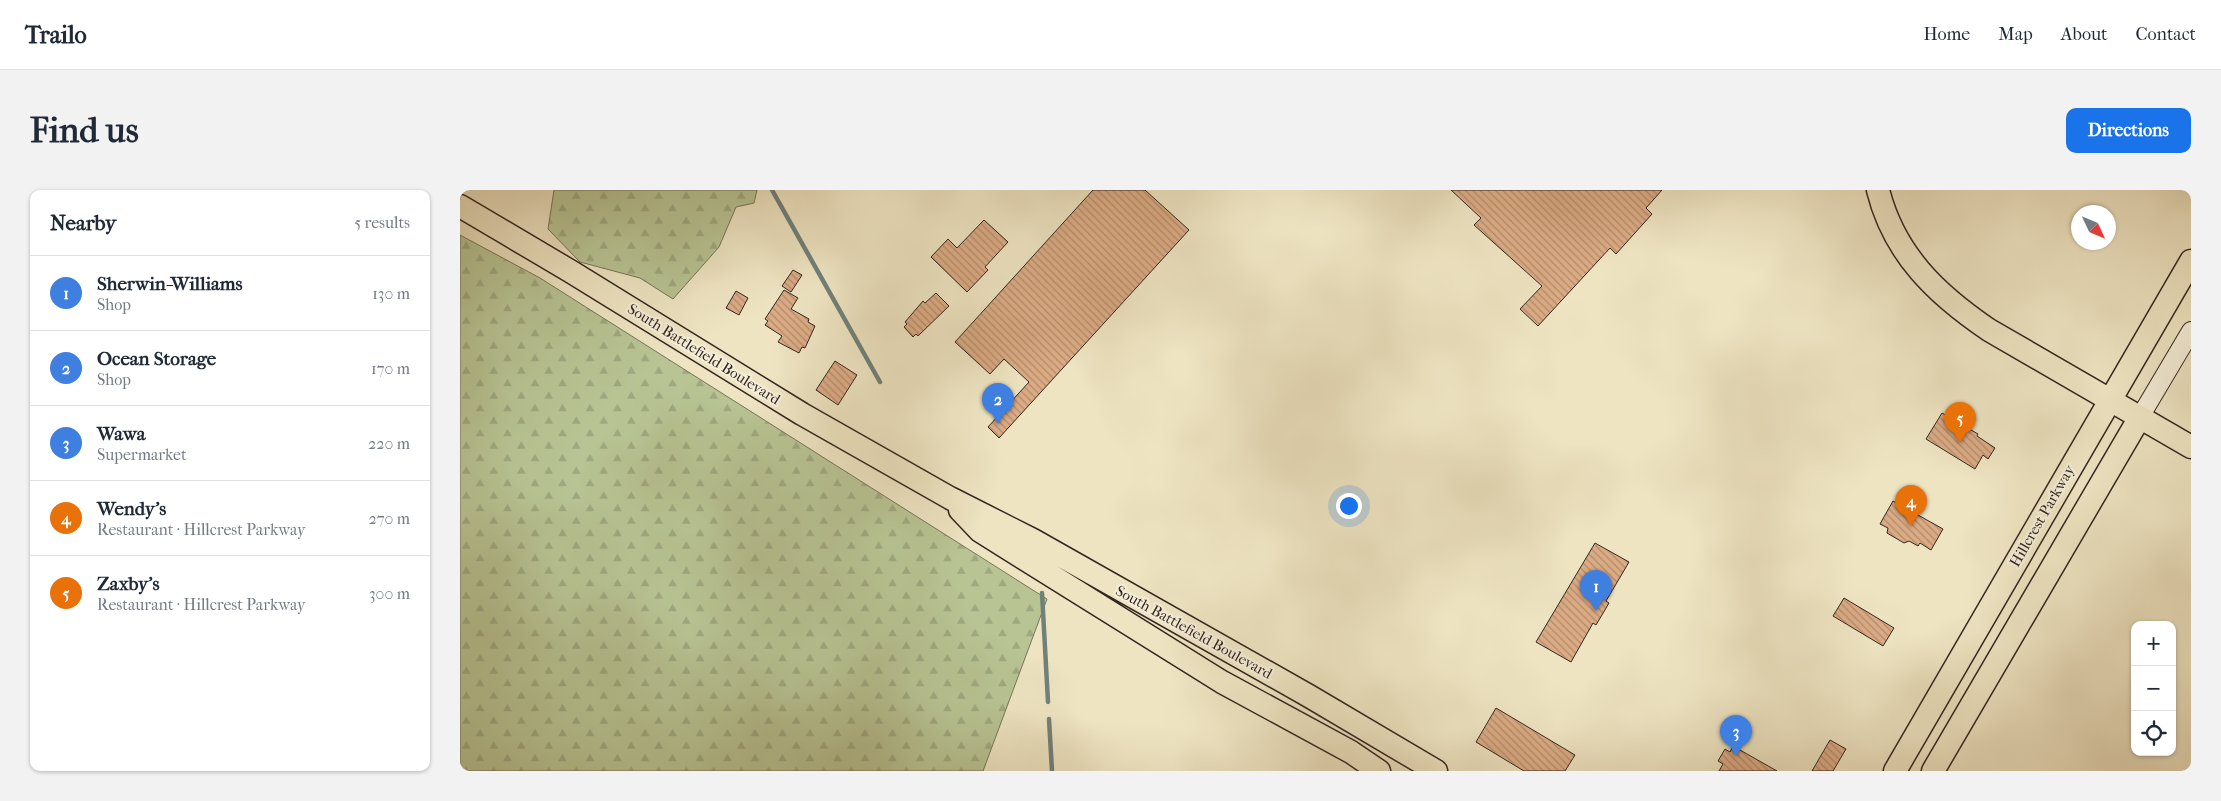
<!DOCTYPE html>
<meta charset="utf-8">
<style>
:root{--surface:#fff;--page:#f2f2f3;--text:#1f2937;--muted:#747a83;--line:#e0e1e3;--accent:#1a73e8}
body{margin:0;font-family:"IM FELL French Canon",serif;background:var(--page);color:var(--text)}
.controls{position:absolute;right:15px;bottom:15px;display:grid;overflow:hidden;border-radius:10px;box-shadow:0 1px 4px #0004}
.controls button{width:45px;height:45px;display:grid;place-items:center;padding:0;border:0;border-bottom:1px solid var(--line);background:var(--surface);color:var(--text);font:25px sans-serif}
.compass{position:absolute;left:1611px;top:15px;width:45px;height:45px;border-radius:50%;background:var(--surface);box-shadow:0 1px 4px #0004;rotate:134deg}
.you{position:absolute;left:888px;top:315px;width:18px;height:18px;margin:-12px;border:4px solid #fff;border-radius:50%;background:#1a73e8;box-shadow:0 0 0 8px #1a73e833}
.badge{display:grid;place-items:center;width:32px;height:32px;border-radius:50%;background:var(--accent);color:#fff;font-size:16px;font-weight:700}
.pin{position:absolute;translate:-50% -41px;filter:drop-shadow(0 1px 2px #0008)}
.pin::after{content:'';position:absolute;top:26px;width:18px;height:15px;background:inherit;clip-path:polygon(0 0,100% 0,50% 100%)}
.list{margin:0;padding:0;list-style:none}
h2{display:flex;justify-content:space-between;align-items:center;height:65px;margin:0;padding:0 20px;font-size:21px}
h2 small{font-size:16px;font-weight:400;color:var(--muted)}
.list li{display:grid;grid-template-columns:32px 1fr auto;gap:15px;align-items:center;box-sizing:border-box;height:75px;padding:0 20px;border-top:1px solid var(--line)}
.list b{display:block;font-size:19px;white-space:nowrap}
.list p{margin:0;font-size:16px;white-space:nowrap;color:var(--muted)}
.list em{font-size:16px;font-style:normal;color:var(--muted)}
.icon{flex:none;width:28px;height:28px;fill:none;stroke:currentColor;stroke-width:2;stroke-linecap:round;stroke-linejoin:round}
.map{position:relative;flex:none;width:1731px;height:581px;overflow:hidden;border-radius:10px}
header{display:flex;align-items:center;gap:30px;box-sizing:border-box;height:70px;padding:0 25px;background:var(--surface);border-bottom:1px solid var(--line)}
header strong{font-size:24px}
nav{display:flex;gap:28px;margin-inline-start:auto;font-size:18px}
.intro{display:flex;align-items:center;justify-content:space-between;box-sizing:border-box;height:120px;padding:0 30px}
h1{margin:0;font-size:35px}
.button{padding:12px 22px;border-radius:10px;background:var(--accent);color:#fff;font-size:18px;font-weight:700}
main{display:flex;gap:30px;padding:0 30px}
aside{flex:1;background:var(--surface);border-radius:10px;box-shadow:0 1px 4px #0004}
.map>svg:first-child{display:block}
</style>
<header>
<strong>Trailo</strong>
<nav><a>Home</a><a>Map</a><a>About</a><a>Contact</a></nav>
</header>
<div class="intro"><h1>Find us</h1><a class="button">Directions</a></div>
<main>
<aside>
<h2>Nearby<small>5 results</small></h2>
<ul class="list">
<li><span class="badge" style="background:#3f7fe0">1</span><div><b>Sherwin-Williams</b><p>Shop</p></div><em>130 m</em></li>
<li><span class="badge" style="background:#3f7fe0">2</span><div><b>Ocean Storage</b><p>Shop</p></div><em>170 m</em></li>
<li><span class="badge" style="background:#3f7fe0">3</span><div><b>Wawa</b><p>Supermarket</p></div><em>220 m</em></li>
<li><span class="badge" style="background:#e8710a">4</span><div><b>Wendy's</b><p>Restaurant · Hillcrest Parkway</p></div><em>270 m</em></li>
<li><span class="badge" style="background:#e8710a">5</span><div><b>Zaxby's</b><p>Restaurant · Hillcrest Parkway</p></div><em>300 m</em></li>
</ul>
</aside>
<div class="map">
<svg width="1731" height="581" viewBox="0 0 1731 581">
<defs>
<pattern id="forest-firs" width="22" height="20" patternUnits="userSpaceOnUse" patternTransform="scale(1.25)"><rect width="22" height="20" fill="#b8c494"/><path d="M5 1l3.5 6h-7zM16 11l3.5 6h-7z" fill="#9fa87f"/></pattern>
<pattern id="building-back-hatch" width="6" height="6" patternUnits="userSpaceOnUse" patternTransform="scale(1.25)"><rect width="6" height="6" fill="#dbab84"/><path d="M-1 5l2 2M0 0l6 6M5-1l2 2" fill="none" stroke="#b28b6c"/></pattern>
</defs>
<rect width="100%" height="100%" fill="#eee4c2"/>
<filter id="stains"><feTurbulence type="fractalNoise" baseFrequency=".004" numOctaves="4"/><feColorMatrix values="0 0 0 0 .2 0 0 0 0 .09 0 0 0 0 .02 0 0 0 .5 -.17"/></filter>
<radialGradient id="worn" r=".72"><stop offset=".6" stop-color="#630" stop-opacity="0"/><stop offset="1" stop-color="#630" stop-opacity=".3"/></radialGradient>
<path fill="url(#forest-firs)" stroke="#76755a" d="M 94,0 L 297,0 L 294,13 L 276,17 L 259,57 L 213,109 L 180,88 L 120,72 L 88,39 Z
M 0,45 L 80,88 L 587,409 L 523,581 L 0,581 Z"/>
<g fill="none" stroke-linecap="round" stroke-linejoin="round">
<path stroke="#70817a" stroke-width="4.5" d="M 312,0 L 420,192
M 582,403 L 588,512
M 589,529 L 592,581"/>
</g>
<path fill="url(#building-back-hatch)" stroke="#332620" d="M 633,0 L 685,0 L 729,40 L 539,248 L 528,237 L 569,192 L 544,169 L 530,184 L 495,152 Z
M 991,0 L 1202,0 L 1186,18 L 1192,24 L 1156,64 L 1150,58 L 1078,136 L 1060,119 L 1082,96 L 1014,35 L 1021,28 Z
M 524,30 L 548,52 L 525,77 L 528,80 L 507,102 L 471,67 L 488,49 L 497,58 Z
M 333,80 L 342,85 L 331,102 L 322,96 Z
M 324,100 L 338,108 L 331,119 L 349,129 L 348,132 L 355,136 L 345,158 L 342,157 L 339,163 L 318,152 L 322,146 L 305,135 L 308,131 L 305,129 Z
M 276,101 L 288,108 L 279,125 L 266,118 Z
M 476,103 L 489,116 L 458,146 L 456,144 L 453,147 L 444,137 L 447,134 L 445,132 L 463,111 L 465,113 Z
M 375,171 L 397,185 L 378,215 L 356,200 Z
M 1482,223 L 1518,244 L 1517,246 L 1535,258 L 1528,269 L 1523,265 L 1515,279 L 1466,249 Z
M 1433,311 L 1483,339 L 1471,360 L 1460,353 L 1458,356 L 1449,351 L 1444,353 L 1427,343 L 1428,338 L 1420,334 Z
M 1135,353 L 1169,372 L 1146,411 L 1149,413 L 1136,435 L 1133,433 L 1111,472 L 1076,452 Z
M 1384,408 L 1434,438 L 1423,456 L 1373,426 Z
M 1036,518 L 1115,565 L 1105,581 L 1064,581 L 1016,552 Z
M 1370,550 L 1386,559 L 1373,581 L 1352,581 Z
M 1273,556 L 1317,581 L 1259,581 L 1263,574 L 1258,571 L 1265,559 L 1270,562 Z"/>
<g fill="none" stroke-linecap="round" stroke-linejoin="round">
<g stroke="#332620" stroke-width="20">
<path id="secondary" d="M 1680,227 L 1731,141"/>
</g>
<g stroke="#332620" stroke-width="25">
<path id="highway" d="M 1418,0 C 1434,64 1476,104 1529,140 L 1731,257
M 0,16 L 110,81 L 342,224 L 490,308 L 573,350 L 849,506 L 976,581
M 500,320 L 520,341 L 762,492 L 891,562 L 919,581
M 1435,581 L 1731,71
M 1473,581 L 1680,227"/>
</g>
<use href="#secondary" stroke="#f4edd7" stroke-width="18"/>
<use href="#highway" stroke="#eee4c2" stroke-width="22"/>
</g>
<g text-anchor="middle" stroke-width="4.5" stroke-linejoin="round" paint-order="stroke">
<g font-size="15" fill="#332620" stroke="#f4edd7">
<text transform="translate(244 164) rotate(32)" y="5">South Battlefield Boulevard</text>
<text transform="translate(1582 326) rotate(-60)" y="5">Hillcrest Parkway</text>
<text transform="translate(734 442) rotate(29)" y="5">South Battlefield Boulevard</text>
</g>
</g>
<rect width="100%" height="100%" filter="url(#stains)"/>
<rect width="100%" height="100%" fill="url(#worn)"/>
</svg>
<div class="controls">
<button>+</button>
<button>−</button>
<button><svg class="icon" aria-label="locate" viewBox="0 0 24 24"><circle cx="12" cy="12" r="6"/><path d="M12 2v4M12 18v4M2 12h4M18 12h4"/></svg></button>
</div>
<svg class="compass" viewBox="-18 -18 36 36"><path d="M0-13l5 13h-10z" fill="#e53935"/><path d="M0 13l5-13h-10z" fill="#747a83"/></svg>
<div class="you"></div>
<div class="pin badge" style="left:1136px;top:421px;background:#3f7fe0">1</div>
<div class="pin badge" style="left:538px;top:234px;background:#3f7fe0">2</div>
<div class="pin badge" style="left:1276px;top:566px;background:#3f7fe0">3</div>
<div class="pin badge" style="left:1451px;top:336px;background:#e8710a">4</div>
<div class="pin badge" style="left:1500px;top:253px;background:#e8710a">5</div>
</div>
</main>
